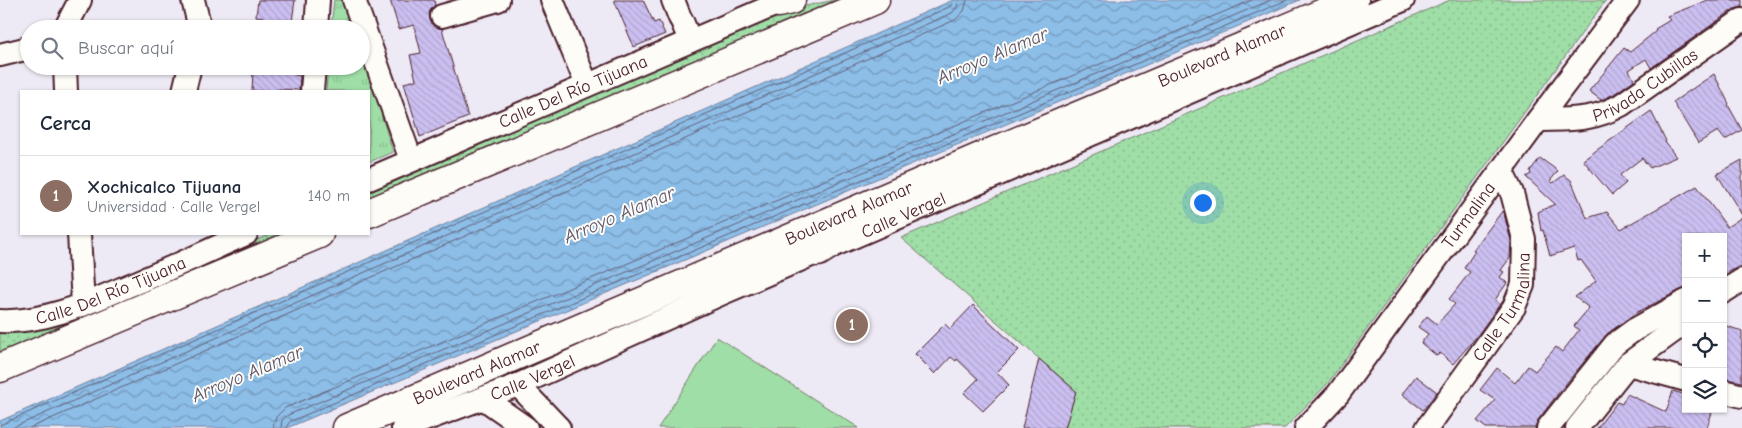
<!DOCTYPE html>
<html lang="es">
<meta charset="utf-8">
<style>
:root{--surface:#fff;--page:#f2f2f3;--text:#1f2937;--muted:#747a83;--line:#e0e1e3;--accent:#7c3aed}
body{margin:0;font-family:"Comic Neue",sans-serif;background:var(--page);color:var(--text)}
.controls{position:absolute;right:15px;bottom:15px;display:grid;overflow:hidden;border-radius:0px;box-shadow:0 1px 4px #0004}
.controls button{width:45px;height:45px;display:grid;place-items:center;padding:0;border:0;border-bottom:1px solid var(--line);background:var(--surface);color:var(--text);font:25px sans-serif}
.you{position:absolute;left:1202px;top:202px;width:18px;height:18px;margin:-12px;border:4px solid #fff;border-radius:50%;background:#1a73e8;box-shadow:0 0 0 8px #1a73e833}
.badge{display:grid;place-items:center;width:32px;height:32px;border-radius:50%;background:var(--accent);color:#fff;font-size:16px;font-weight:700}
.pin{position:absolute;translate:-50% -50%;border:2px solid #fff;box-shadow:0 1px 5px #0006}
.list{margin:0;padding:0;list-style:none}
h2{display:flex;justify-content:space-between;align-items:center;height:65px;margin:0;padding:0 20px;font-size:21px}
h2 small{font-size:16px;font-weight:400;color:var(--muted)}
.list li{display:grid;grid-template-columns:32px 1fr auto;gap:15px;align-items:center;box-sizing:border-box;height:80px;padding:0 20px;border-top:1px solid var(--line)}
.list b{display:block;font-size:19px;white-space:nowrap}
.list p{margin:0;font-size:16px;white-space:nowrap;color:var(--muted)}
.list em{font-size:16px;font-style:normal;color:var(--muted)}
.icon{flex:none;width:28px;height:28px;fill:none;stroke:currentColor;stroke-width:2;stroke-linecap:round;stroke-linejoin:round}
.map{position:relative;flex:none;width:1742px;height:428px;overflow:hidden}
.search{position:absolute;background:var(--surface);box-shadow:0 1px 4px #0004;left:20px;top:20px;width:350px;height:55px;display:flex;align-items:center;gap:12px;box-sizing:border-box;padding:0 18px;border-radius:28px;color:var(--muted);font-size:19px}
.panel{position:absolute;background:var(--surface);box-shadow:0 1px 4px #0004;left:20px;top:90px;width:350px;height:145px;border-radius:0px}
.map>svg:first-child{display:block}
</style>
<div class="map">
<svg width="1742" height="428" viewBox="0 0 1742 428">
<defs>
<pattern id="grass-dots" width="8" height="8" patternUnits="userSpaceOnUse" patternTransform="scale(1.25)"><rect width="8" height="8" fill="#9fdea7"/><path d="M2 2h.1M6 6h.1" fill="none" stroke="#8abe90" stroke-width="1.8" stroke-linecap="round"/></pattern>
<pattern id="park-tufts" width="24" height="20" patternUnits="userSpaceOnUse" patternTransform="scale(1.25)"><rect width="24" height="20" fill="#9fdea7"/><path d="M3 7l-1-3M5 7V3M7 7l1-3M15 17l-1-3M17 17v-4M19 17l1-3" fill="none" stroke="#8abe90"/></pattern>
<pattern id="water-waves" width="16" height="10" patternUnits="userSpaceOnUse" patternTransform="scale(1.25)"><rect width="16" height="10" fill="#8cbee8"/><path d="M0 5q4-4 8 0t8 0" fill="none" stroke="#749abc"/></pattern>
<pattern id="building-back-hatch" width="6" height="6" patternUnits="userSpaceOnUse" patternTransform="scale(1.25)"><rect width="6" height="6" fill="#cbbff1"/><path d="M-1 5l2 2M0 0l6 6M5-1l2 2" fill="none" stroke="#b0a4cf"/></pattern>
</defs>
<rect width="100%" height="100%" fill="#eeeaf5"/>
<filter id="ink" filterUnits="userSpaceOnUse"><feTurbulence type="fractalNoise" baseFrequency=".02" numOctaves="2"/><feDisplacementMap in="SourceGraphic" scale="10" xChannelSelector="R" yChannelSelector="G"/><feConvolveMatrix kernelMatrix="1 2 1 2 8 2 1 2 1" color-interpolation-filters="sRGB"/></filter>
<g filter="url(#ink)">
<path fill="url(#grass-dots)" stroke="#747e69" d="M 835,0 L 842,0 L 369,203 L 369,191 L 786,10 Z
M 1450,0 L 1606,0 L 1328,383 L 1285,428 L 1065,428 L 1076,391 L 901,238 Z
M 271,234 L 297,234 L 0,361 L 0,332 L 102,307 Z"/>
<path fill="url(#park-tufts)" stroke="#747e69" d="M 334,0 L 347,0 L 355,29 L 331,29 Z
M 361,48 L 393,152 L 369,162 L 369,91 L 326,91 L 328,66 L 361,66 Z"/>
<path fill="#9fdea7" stroke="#747e69" d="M 717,337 L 859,428 L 658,428 Z"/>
<path fill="url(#water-waves)" stroke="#727e9c" d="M 953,0 L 1300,0 L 287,428 L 0,428 L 0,421 Z"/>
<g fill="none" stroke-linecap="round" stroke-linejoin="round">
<path stroke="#645f77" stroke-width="1" d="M 0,425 L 949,7 L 952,4 L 953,0
M 12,428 L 952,13 L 957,7 L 959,0
M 30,428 L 955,20 L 964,11 L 967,0
M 273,428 L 276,417 L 285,408 L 1252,0
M 281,428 L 282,420 L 288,415 L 1271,0
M 287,428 L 288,424 L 291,421 L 1287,0"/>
</g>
<path fill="url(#building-back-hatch)" stroke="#4a1f2b" d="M 258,0 L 295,0 L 291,29 L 261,29 L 263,17 L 256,16 Z
M 390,0 L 434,0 L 435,5 L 429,12 L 430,20 L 433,26 L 442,29 L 468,117 L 420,137 L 404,83 L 416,80 L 410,55 L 421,53 L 414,25 L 399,29 Z
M 614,0 L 643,0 L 654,23 L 659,21 L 665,34 L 634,47 Z
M 1708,0 L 1742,0 L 1742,7 L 1734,9 L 1651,68 L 1646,59 L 1629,70 L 1634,80 L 1614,94 L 1601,100 L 1589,91 L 1624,48 L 1630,52 L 1656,31 L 1655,29 L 1670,20 L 1667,16 Z
M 272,66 L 296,66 L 295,75 L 300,76 L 299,90 L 278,89 L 277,91 L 252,91 L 253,71 L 270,73 Z
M 1714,74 L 1729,104 L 1728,105 L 1742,130 L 1725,140 L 1718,131 L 1698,143 L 1673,102 Z
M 1651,111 L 1666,141 L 1665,142 L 1676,157 L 1650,168 L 1642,158 L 1620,175 L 1626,183 L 1612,195 L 1583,160 Z
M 1540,158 L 1558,171 L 1550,181 L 1553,183 L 1564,175 L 1571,180 L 1587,218 L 1607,212 L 1621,229 L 1697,186 L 1727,227 L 1742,217 L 1742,265 L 1723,275 L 1723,237 L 1686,237 L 1686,288 L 1680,290 L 1634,314 L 1607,334 L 1560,391 L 1538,420 L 1535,428 L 1486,428 L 1477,421 L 1495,400 L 1480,390 L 1497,368 L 1515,383 L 1528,366 L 1535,371 L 1556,347 L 1562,352 L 1579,330 L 1574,326 L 1589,308 L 1575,297 L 1596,281 L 1581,260 L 1578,261 L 1574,248 L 1550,256 L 1543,230 L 1541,231 L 1538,212 L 1555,204 L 1526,177 L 1531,174 L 1530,171 Z
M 1742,160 L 1742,215 L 1717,174 Z
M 1503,210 L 1511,241 L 1510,258 L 1501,270 L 1504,272 L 1500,277 L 1507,283 L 1495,300 L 1500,304 L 1477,336 L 1453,364 L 1440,353 L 1437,356 L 1421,343 L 1428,334 L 1418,327 L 1427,316 L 1437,324 L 1455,304 L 1449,299 L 1470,272 L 1464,268 L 1475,251 L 1473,250 Z
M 973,305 L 1019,350 L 997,372 L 1009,385 L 983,411 L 964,393 L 978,379 L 957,359 L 956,361 L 951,357 L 935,374 L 915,354 L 945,324 L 950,329 Z
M 1723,325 L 1742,331 L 1742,382 L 1723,378 Z
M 1039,359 L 1076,391 L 1065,428 L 1022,428 Z
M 1416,376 L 1437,392 L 1423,410 L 1402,394 Z
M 1673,391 L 1686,395 L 1686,409 L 1713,409 L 1707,428 L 1597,428 L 1617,402 L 1622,404 L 1627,394 L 1666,412 Z"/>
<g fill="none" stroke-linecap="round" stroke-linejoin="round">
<g stroke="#4a1f2b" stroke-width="26">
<g id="minor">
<path d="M 193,0 L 198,20 L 197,29"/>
<path d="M 354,0 L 411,160"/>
<path d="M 552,0 L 587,85"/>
<path d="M 673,0 L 680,18"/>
<path d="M 442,16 L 498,0"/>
<path d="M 682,21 L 690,41"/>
<path d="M 65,29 L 80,0"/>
<path d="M 316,29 L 318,0"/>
<path d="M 0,55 L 29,48"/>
<path d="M 65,66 L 66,91"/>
<path d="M 184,91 L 190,66"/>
<path d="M 312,91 L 314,66"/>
<path id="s1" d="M 1538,120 C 1569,119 1593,121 1621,105 L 1742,20"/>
<path id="s2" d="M 369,179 L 786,0"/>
<path d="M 79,234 L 83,305"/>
<path d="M 1723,292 L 1742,280"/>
<path id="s3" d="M 0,321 C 44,323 88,303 128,286 C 168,270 207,251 246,234"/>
<path d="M 1628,364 L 1686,380"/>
<path d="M 518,385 L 559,428"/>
<path d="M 1723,391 L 1742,396"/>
<path d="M 483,398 L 526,428"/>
<path id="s4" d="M 403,428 L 518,385 L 723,293 L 1403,0"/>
<path id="s5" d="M 1306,428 L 1338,394 L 1538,120 L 1628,0"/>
<path id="s6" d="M 1427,428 L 1514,307 L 1523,285 L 1524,239 L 1512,193 L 1502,172"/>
<path d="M 1548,428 L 1615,344 L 1634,330 L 1686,301"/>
<path d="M 1577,428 L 1628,364 L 1686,322"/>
</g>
</g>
<g stroke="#4a1f2b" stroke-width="31">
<g id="highway">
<path d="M 778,3 L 791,0"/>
<path d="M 369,213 L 875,0"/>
<path d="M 818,252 L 874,217"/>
<path d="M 0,368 L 319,234"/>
<path id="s7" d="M 347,428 L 980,157 L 1354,0"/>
</g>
</g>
<use href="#minor" stroke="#fdfcf7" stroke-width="22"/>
<use href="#highway" stroke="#fdfcf7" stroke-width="28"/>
</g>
</g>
<g text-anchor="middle" stroke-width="4" stroke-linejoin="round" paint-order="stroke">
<g font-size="18" fill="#4a1f2b" stroke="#fdfcf7">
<text dy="6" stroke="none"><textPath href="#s7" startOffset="951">Boulevard Alamar</textPath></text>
<text dy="6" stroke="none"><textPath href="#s1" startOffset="116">Privada Cubillas</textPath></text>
<text dy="6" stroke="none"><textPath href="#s2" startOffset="222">Calle Del Río Tijuana</textPath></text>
<text dy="6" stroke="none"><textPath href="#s7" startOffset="546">Boulevard Alamar</textPath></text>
<text dy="6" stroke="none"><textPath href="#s4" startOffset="544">Calle Vergel</textPath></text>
<text dy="6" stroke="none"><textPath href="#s5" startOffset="268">Turmalina</textPath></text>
<text dy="6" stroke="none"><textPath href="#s3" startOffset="116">Calle Del Río Tijuana</textPath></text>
<text dy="6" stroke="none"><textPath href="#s6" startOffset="145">Calle Turmalina</textPath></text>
<text dy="6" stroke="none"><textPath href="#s7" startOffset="141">Boulevard Alamar</textPath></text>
<text dy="6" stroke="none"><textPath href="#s4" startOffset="139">Calle Vergel</textPath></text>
</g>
<g font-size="19" font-style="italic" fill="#61576d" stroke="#fdfcf7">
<text transform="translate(992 55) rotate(-23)" y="7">Arroyo Alamar</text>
<text transform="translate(619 214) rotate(-23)" y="7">Arroyo Alamar</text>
<text transform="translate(247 373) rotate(-23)" y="7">Arroyo Alamar</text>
</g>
</g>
</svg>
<div class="controls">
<button>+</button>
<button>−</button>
<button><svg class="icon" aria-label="locate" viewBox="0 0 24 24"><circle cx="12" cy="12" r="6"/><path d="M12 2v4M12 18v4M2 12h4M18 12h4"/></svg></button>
<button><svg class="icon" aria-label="layers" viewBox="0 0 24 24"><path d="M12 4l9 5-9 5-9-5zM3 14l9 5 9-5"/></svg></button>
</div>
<div class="you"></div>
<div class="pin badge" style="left:852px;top:325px;background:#8d6e63">1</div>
<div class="search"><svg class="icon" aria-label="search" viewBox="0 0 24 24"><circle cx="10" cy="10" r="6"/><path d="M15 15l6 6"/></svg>Buscar aquí</div>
<section class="panel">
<h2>Cerca<small></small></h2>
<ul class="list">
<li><span class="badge" style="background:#8d6e63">1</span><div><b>Xochicalco Tijuana</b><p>Universidad · Calle Vergel</p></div><em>140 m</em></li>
</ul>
</section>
</div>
